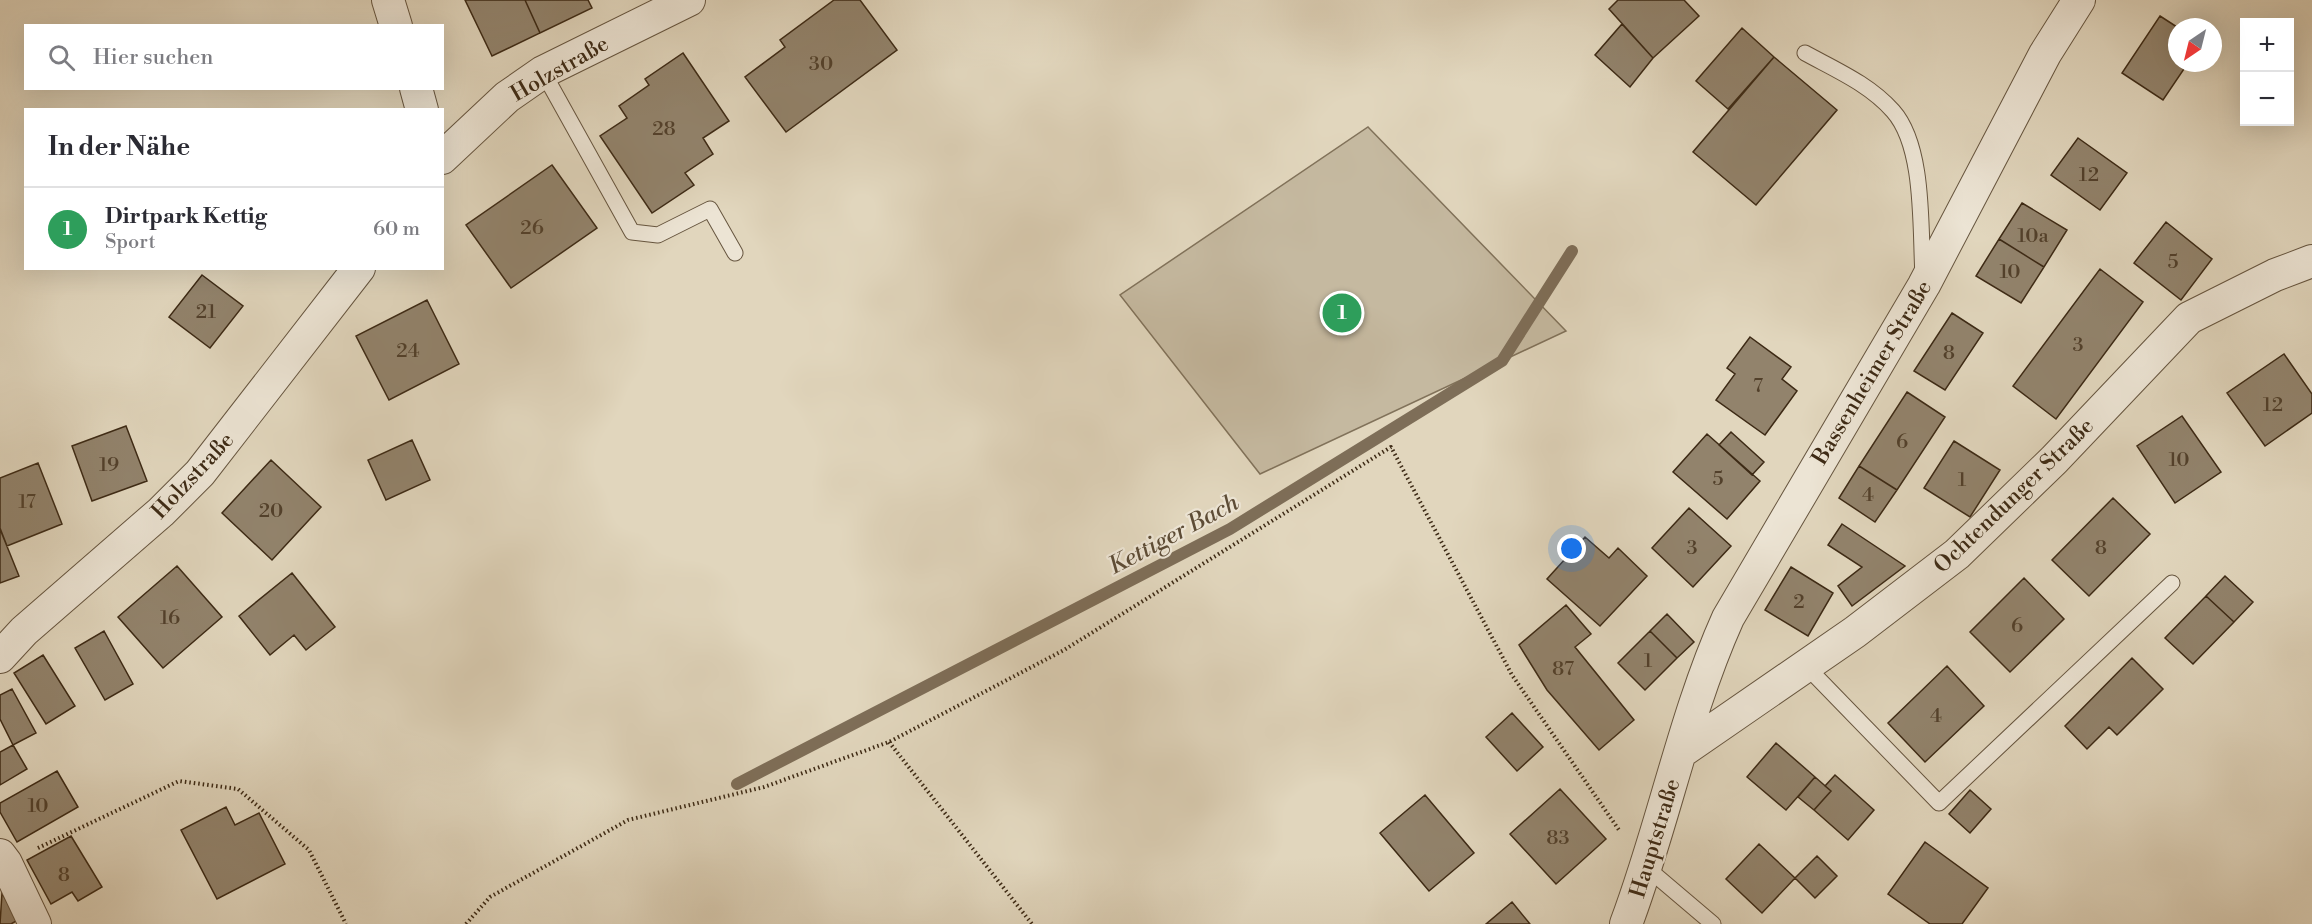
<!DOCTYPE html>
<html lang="de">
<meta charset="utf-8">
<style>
:root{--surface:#fff;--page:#f2f2f3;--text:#2b2b33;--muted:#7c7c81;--line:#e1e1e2;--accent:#8f2418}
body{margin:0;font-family:"Libre Bodoni",serif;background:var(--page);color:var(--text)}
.controls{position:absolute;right:18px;top:18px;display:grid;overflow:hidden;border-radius:0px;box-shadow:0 6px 24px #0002}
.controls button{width:54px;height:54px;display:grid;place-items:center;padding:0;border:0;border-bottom:2px solid var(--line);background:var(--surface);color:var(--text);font:30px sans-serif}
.compass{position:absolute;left:2168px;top:18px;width:54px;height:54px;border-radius:50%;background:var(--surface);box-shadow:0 6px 24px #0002;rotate:215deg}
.you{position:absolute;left:1572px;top:549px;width:21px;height:21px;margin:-15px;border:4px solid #fff;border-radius:50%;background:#1a73e8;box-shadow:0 0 0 9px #1a73e833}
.badge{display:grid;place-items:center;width:39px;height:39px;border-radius:50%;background:var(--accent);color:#fff;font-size:20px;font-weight:700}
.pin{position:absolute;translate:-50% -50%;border:3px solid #fff;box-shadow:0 2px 6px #0006}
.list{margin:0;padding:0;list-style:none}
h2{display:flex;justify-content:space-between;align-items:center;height:78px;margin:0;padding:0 24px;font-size:26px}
h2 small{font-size:20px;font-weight:400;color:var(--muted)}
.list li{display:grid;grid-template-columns:39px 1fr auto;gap:18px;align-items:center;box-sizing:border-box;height:84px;padding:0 24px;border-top:2px solid var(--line)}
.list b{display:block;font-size:22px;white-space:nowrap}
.list p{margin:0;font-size:20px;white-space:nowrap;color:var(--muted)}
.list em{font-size:20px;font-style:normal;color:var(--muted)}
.icon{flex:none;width:33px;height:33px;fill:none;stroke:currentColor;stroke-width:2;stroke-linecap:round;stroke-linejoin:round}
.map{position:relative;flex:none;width:2312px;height:924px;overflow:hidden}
.search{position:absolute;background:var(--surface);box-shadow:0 6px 24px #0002;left:24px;top:24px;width:420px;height:66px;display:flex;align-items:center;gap:15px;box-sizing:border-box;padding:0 21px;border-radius:0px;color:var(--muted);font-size:22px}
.panel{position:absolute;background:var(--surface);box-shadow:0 6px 24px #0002;left:24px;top:108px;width:420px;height:162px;border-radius:0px}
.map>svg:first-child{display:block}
</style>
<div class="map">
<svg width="2312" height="924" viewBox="0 0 2312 924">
<rect width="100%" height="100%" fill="#e1d6bd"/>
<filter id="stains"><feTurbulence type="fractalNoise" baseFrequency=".00333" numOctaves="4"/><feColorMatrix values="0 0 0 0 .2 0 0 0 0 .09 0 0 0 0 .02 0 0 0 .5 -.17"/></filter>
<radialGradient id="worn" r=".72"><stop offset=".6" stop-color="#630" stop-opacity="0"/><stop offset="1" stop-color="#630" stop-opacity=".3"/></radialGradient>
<path fill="#c5b9a0" stroke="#81725a" stroke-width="1.5" d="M 1368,127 L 1566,331 L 1260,474 L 1120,295 Z"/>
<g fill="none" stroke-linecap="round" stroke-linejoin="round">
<path stroke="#7e6e58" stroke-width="12" d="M 737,784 L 1230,529 L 1502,361 L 1572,251"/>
</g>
<path fill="#92836c" stroke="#3d2a15" stroke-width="1.5" d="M 465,0 L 525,0 L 540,33 L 492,56 Z
M 525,0 L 588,0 L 592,8 L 540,33 Z
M 834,0 L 860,0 L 897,50 L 786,132 L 745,77 L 785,47 L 780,40 Z
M 1618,0 L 1684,0 L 1699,16 L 1653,58 L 1609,9 Z
M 2160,16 L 2177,27 L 2177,63 L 2188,63 L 2163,100 L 2122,73 Z
M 1622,24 L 1653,58 L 1630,87 L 1595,55 Z
M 1742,28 L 1774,57 L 1728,109 L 1696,81 Z
M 683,53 L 729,121 L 703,138 L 713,154 L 685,173 L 694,185 L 652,213 L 600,136 L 627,118 L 619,106 L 649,85 L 645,79 Z
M 1774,57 L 1837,110 L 1756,205 L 1693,152 Z
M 2078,138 L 2127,173 L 2100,210 L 2051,175 Z
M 552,165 L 597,228 L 511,288 L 466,225 Z
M 2022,203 L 2067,230 L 2044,267 L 1999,239 Z
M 2166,222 L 2212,259 L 2181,300 L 2134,263 Z
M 1999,239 L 2044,267 L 2021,303 L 1976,276 Z
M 2100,269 L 2143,302 L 2056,419 L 2013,386 Z
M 202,275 L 243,306 L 210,348 L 169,317 Z
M 427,300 L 459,364 L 389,400 L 356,336 Z
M 1952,313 L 1983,333 L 1945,390 L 1914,371 Z
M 1750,337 L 1791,367 L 1782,379 L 1797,391 L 1765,435 L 1716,400 L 1735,374 L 1727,368 Z
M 2284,354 L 2312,394 L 2312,413 L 2265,446 L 2227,393 Z
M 1907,392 L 1945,417 L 1897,490 L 1859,466 Z
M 2182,416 L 2221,472 L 2175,503 L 2137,446 Z
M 126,426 L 147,481 L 92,501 L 72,446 Z
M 1731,432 L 1764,462 L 1752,475 L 1719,445 Z
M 1707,434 L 1760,481 L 1727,519 L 1673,472 Z
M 412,440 L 430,480 L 386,500 L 368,460 Z
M 1954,441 L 2000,470 L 1970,517 L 1924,488 Z
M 271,460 L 321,507 L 272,560 L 222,513 Z
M 38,463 L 62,524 L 7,546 L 0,528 L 0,478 Z
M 1859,466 L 1897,490 L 1875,522 L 1839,498 Z
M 2113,498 L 2150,534 L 2089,596 L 2052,560 Z
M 1689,508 L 1731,546 L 1693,587 L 1652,548 Z
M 1842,524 L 1905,566 L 1852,606 L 1838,586 L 1862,567 L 1828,545 Z
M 0,529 L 19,576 L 0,583 Z
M 1585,537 L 1609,558 L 1618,548 L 1647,576 L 1600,626 L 1547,579 Z
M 177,566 L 222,617 L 163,668 L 118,617 Z
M 1791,567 L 1833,593 L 1808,636 L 1765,610 Z
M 292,573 L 335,627 L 306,650 L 294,635 L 270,655 L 239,616 Z
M 2225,576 L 2253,602 L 2234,622 L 2206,596 Z
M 2024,578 L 2064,619 L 2010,672 L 1970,632 Z
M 2206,596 L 2234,622 L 2193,664 L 2165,638 Z
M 1566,605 L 1591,634 L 1575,647 L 1634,720 L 1599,750 L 1547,690 L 1519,645 Z
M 1667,614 L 1694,642 L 1677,658 L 1650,631 Z
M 104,631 L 133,684 L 105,700 L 75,648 Z
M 1650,631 L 1677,658 L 1645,690 L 1618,663 Z
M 43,655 L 75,706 L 46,724 L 14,673 Z
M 2132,658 L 2163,689 L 2117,735 L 2109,727 L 2087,749 L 2065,726 Z
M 1947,666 L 1984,706 L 1925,762 L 1888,723 Z
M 12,689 L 36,733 L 13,745 L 0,719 L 0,695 Z
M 1512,713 L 1543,747 L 1517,771 L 1486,737 Z
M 1776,743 L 1815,777 L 1786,810 L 1747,777 Z
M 13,745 L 27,769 L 0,785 L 0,752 Z
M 57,771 L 78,807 L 17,842 L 0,812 L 0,803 Z
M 1835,775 L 1874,810 L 1848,840 L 1814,810 L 1831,791 L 1825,786 Z
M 1815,777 L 1831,791 L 1814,810 L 1798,797 Z
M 1560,789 L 1606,839 L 1556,884 L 1510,834 Z
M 1970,790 L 1991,809 L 1970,833 L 1949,814 Z
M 1425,795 L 1474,853 L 1429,891 L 1380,833 Z
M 226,807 L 235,825 L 259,813 L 285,864 L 217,899 L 181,830 Z
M 71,836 L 102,887 L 78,901 L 72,892 L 51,904 L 27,860 Z
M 1925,842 L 1988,888 L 1962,924 L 1930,924 L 1888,894 Z
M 1759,844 L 1795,878 L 1762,913 L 1726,879 Z
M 1817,856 L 1837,876 L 1815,898 L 1795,878 Z
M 2,893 L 18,920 L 11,924 L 0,924 Z
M 1512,902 L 1530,924 L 1486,924 Z"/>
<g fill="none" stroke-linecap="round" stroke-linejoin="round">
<g stroke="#66553f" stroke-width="17">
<path id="lane" d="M 1805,53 C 1836,70 1869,84 1893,111 C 1925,147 1920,229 1923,276
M 543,72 L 632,232 L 658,235 L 710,209 L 735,253
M 1805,665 L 1939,803 L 2172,583
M 1647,868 L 1713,924"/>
</g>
<g stroke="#66553f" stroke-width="34">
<path id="street" d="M 388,0 L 396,26
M 416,88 L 422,110
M 442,158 L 507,97 L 543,72 L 689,0
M 0,657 L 24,631 L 161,512 L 200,473 L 359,268
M 1681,752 L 1855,632 L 1957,554 L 2054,460 L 2189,318 L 2275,275 L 2312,261
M 0,855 L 6,863 L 35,924
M 1626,924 C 1664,823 1684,716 1728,618 L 1924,285 L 2045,54 L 2079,0"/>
</g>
<path stroke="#3d2a15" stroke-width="4" stroke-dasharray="1.5 3" stroke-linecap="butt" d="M 889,742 L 1032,924
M 38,848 L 179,781 L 238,789 L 309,850 L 346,924
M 466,924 L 490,897 L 628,820 L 764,787 L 889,742 L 1064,650 L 1391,447 L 1512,675 L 1619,830"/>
<use href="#lane" stroke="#ece4d4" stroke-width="15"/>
<use href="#street" stroke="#ece4d4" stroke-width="32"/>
</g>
<g text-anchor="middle" stroke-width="4.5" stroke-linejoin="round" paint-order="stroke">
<g font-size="20" fill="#52402b">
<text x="821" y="70">30</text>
<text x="664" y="135">28</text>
<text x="2089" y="181">12</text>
<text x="532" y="234">26</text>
<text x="2033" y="242">10a</text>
<text x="2173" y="268">5</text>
<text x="2010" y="278">10</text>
<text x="206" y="318">21</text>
<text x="2078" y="351">3</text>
<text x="408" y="357">24</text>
<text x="1949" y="359">8</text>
<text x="1758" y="392">7</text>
<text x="2273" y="411">12</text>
<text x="1902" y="448">6</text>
<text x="2179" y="466">10</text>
<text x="109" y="471">19</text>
<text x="1718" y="485">5</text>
<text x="1962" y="486">1</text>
<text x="1868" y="501">4</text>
<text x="27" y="508">17</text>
<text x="271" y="517">20</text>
<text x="1692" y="554">3</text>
<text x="2101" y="554">8</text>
<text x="1799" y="608">2</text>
<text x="170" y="624">16</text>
<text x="2017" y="632">6</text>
<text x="1648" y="667">1</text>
<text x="1563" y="675">87</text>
<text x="1936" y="722">4</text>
<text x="38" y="812">10</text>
<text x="1558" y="844">83</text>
<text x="64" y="881">8</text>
</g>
<g font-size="22" fill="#3d2a15" stroke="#ece4d4">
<text transform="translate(559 68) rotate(-30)" y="8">Holzstraße</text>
<text transform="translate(1871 372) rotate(-59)" y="8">Bassenheimer Straße</text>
<text transform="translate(192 475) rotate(-47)" y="8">Holzstraße</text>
<text transform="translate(2013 495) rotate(-44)" y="8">Ochtendunger Straße</text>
<text transform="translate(1654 838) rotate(-73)" y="8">Hauptstraße</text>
</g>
<g font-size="24" font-style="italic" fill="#5d4c36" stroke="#ece4d4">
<text transform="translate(1173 534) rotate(-28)" y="8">Kettiger Bach</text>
</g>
</g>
<rect width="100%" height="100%" filter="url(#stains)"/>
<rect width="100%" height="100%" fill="url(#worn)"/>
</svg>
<div class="controls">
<button>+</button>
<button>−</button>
</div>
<svg class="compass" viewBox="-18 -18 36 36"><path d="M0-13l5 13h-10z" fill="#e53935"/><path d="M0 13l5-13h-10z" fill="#7c7c81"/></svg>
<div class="you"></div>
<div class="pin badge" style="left:1342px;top:313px;background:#2e9e5b">1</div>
<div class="search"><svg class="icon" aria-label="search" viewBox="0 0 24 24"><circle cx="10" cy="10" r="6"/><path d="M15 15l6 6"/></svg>Hier suchen</div>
<section class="panel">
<h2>In der Nähe<small></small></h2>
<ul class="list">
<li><span class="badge" style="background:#2e9e5b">1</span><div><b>Dirtpark Kettig</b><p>Sport</p></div><em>60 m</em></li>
</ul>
</section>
</div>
